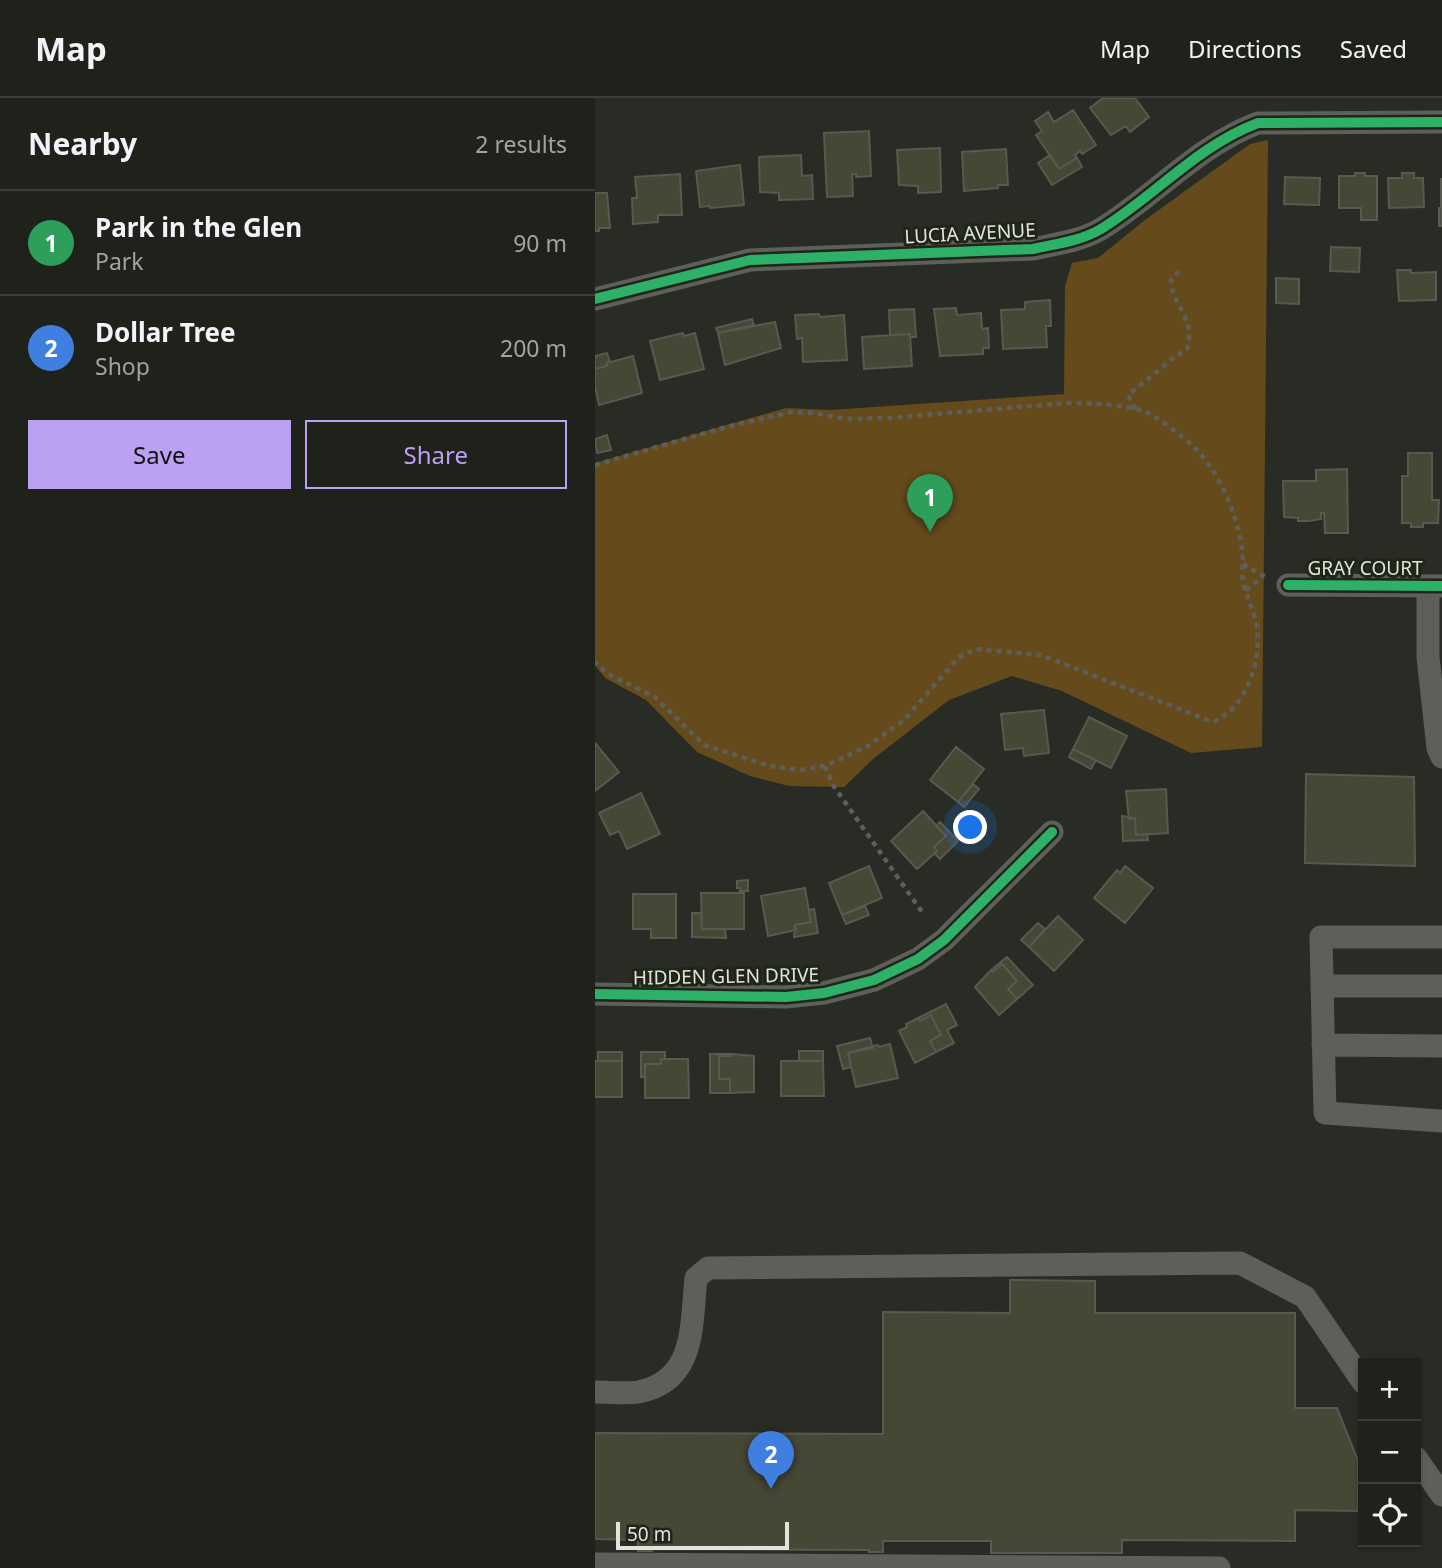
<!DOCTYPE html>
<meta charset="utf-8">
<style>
:root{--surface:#1f211b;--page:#2c2e28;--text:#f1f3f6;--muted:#a1a3a3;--line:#3c3e3a;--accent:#bca0f2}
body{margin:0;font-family:"Noto Sans",sans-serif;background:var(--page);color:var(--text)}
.controls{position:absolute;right:21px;bottom:21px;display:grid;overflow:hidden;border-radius:0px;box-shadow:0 2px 5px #0004}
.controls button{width:63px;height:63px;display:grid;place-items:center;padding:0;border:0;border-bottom:2px solid var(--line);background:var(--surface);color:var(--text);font:35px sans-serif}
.scale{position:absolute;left:21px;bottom:18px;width:173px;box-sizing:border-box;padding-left:7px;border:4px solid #e0e4db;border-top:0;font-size:19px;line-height:24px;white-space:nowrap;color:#e0e4db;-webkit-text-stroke:5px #202517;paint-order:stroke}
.you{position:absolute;left:376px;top:730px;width:24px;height:24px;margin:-18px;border:5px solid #fff;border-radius:50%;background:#1a73e8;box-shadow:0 0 0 10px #1a73e833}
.badge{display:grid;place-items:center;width:46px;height:46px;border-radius:50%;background:var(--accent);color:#fff;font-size:23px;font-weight:700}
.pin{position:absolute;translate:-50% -58px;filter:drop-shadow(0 2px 4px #0008)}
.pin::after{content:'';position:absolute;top:37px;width:24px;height:21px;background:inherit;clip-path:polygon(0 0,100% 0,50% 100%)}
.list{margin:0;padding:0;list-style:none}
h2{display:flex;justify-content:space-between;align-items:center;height:91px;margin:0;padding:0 28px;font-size:30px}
h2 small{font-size:23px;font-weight:400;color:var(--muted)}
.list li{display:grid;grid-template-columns:46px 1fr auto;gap:21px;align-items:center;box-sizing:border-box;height:105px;padding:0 28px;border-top:2px solid var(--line)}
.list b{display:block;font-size:26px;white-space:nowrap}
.list p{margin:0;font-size:23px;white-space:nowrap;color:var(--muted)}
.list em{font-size:23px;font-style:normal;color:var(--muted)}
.actions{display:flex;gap:14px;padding:21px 28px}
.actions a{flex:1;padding:16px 0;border:2px solid var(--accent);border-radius:0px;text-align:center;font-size:24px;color:var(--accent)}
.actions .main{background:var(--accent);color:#111}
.icon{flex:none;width:38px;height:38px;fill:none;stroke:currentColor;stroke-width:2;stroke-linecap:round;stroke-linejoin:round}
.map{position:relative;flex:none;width:847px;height:1470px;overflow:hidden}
header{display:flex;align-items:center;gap:42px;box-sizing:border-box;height:98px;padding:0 35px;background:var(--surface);border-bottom:2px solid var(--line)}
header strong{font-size:33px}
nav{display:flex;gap:38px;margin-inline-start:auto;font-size:24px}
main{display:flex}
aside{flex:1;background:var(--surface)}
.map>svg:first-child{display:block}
</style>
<header>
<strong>Map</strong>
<nav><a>Map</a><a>Directions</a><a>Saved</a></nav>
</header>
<main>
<aside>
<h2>Nearby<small>2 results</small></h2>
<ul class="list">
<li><span class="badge" style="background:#2e9e5b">1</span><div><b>Park in the Glen</b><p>Park</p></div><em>90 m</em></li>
<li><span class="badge" style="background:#3f7fe0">2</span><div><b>Dollar Tree</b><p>Shop</p></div><em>200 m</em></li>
</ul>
<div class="actions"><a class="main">Save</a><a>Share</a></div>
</aside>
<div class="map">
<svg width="847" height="1470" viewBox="0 0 847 1470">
<rect width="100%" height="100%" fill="#292c24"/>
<path fill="#654b1c" d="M 673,42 L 667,649 L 596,655 L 467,593 L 417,578 L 354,602 L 278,661 L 249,689 L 194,688 L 155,678 L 102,654 L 51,602 L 10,580 L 0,567 L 0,365 L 191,310 L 234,312 L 469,296 L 470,188 L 477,165 L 503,160 L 550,122 L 655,46 Z"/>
<path fill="#474736" stroke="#585951" stroke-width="2" d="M 508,0 L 540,0 L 554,19 L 535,34 L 531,28 L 516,37 L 495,10 Z
M 478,12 L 501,47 L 487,56 L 485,53 L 480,57 L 482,60 L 464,71 L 441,37 L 447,33 L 440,23 L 453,14 L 459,24 Z
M 274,33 L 276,78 L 261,79 L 261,76 L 257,76 L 258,98 L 232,99 L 229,35 Z
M 345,50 L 346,94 L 323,95 L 323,88 L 304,87 L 302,52 Z
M 411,51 L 413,87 L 403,87 L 403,90 L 369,93 L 367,54 Z
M 206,57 L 207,78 L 217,77 L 218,101 L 184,102 L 184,95 L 165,94 L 164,59 Z
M 455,57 L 464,71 L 482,60 L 487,69 L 457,87 L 443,65 Z
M 145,67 L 149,107 L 115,110 L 115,108 L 105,109 L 101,73 Z
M 760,75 L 770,75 L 770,78 L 782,78 L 782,122 L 766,122 L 766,110 L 744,110 L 744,78 L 760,78 Z
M 807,75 L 819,75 L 819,80 L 828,80 L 829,109 L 794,110 L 793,80 L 807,80 Z
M 85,76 L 87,117 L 63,117 L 63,124 L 38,126 L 37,100 L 42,100 L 40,79 Z
M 690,79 L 725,80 L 724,107 L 689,106 Z
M 846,80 L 847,128 L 844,128 L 844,110 L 846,110 Z
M 0,95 L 12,95 L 15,130 L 4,130 L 4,133 L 0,133 Z
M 736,149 L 765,150 L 764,174 L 735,173 Z
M 802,172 L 816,172 L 816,175 L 841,174 L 841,202 L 804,203 Z
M 681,180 L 704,181 L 704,206 L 681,205 Z
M 455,202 L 456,228 L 451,228 L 452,249 L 408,251 L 406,212 L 430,211 L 430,204 Z
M 361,210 L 362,217 L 386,215 L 387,231 L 393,230 L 394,250 L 388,250 L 388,256 L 345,258 L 339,211 Z
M 319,211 L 321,239 L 315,239 L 315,236 L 295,237 L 294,212 Z
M 224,216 L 225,219 L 249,217 L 252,262 L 208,264 L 207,240 L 202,241 L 200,217 Z
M 157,221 L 159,227 L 123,235 L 121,230 Z
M 180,224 L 186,250 L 130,267 L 123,235 Z
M 88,235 L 89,238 L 100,235 L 109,271 L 65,282 L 55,243 Z
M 315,236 L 317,268 L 269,271 L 267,239 Z
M 12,255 L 15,264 L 12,265 L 12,268 L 0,271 L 0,258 Z
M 38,258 L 47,295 L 4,307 L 0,288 L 0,271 L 12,268 L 12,265 Z
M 12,337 L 16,352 L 2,355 L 0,341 Z
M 813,355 L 837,355 L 837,402 L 844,402 L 843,425 L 828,425 L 828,429 L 816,429 L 816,425 L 807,425 L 807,378 L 813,378 Z
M 752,371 L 753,435 L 730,435 L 729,415 L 726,415 L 726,421 L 714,423 L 703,423 L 703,420 L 689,419 L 688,383 L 721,383 L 721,372 Z
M 449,612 L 454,655 L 429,658 L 428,650 L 410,652 L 406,616 Z
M 494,619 L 532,638 L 516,670 L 478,651 Z
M 0,645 L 24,674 L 0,693 Z
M 361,649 L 389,671 L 363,704 L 335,682 Z
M 478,651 L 501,662 L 496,671 L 474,659 Z
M 711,676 L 819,679 L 820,768 L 710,765 Z
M 378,686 L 384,691 L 369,709 L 363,704 Z
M 571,691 L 573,735 L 541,737 L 540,720 L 534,721 L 531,693 Z
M 46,695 L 65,736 L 32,751 L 24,733 L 15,737 L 4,715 Z
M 328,713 L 351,738 L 339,749 L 342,753 L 322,771 L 296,743 Z
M 527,718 L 540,720 L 541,737 L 552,736 L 553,742 L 528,743 Z
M 345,724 L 363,743 L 345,761 L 339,755 L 342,753 L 339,749 L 351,738 L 341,728 Z
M 274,768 L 287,800 L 247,817 L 234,785 Z
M 530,768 L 558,790 L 530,825 L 499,800 L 522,772 L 525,775 Z
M 153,782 L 153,793 L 145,793 L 145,790 L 142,790 L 142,783 Z
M 210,790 L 216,824 L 200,827 L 201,832 L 173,838 L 166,798 Z
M 106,795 L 149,795 L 149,831 L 107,831 Z
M 38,796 L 81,796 L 81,840 L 56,840 L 56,831 L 38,831 Z
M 270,808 L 274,817 L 251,826 L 247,817 Z
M 219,811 L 223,835 L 199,839 L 200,827 L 216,824 L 214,812 Z
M 97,815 L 106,815 L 107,831 L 130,831 L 131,840 L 97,839 Z
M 463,818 L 488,842 L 459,873 L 434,849 Z
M 443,825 L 450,831 L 434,849 L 426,842 Z
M 412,859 L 438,887 L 422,901 L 413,891 L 422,883 L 407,866 L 398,874 L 396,872 Z
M 407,866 L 422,883 L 413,891 L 422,901 L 404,917 L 380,889 L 396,872 L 398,874 Z
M 351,906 L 362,927 L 352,932 L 359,945 L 341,954 L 335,943 L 346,937 L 336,917 L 325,923 L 323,920 Z
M 336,917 L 346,937 L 335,943 L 341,954 L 320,965 L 304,933 L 312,929 L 311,926 L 323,920 L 325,923 Z
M 275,940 L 278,950 L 253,955 L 256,969 L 248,971 L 242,948 Z
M 295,946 L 303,980 L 261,989 L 253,955 L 283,947 L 284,949 Z
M 204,953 L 228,953 L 228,963 L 204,963 Z
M 3,954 L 27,954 L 27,963 L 3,963 Z
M 46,954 L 70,954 L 70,961 L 66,961 L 66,966 L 50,966 L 50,979 L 46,979 Z
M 115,956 L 136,956 L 136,958 L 124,958 L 124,981 L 135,981 L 135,995 L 115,995 Z
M 136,956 L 159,958 L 159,994 L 135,995 L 135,981 L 124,981 L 124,958 L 136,958 Z
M 66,961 L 93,961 L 94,1000 L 50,1000 L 50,966 L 66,966 Z
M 0,963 L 27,963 L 27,999 L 0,999 Z
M 186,963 L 228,963 L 229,998 L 186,998 Z
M 415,1182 L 500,1183 L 500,1215 L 700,1215 L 700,1310 L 742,1310 L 763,1363 L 763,1413 L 700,1412 L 700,1443 L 527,1442 L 527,1455 L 396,1455 L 396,1443 L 288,1443 L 288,1454 L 274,1454 L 274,1452 L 57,1451 L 57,1453 L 43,1453 L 43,1442 L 0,1441 L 0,1335 L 288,1336 L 288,1214 L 415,1215 Z"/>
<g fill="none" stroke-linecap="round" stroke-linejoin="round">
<path stroke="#5d5f5a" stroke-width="4.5" stroke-dasharray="5 5" stroke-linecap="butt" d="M 540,311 L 533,297 L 580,259 L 592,251 C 593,246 595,239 594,234 C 593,216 576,201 576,182 L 584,173
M 0,367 L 131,329 L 197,314 L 220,315 L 251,321 L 293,320 L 471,305 C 493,305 530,306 550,314 C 562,318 588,339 598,348 C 624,373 643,417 647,452 C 649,462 646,473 648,484 C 651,499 660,514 662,530 C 666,565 652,609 618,624 L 446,557 L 381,551 L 364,559 L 309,622 L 273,648 L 230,668 L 205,672 L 175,668 L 109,647 L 60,599 L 13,576 L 0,564
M 648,466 L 674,481
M 651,492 L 667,479
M 230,668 L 238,687 L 327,814"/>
<path stroke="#5d5f5a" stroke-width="23" d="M 0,201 L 155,162 L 438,151 C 460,146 486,143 506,131 C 560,98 602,48 663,25 L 847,24
M 693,487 L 847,488
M 833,488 L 833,559 L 843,650 L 847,659
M 847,839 L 726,839 L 730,1015 L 847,1023
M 727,888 L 847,888
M 0,896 L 191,899 L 229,895 L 279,882 L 323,861 L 349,842 L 457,734
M 728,947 L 847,948
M 0,1294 C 14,1294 30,1296 43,1294 C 101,1283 96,1228 101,1180 L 113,1170 L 645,1165 L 710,1199 L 768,1284
M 821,1360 L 847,1397
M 0,1466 L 624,1470"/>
<g stroke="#202517" stroke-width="15">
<path id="cycleway" d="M 0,201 L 155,162 L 438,151 C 460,146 486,143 506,131 C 560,98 602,48 663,25 L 847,24
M 693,487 L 847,488
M 0,896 L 191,899 L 229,895 L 279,882 L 323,861 L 349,842 L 457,734"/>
</g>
<use href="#cycleway" stroke="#2db169" stroke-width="10"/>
</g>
<g text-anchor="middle" stroke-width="6" stroke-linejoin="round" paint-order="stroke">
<g font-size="19" fill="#e0e4db" stroke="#202517">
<text transform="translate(375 135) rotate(-3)" y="7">LUCIA AVENUE</text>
<text x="770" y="477">GRAY COURT</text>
<text transform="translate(131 878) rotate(-1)" y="7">HIDDEN GLEN DRIVE</text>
</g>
</g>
</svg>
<div class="controls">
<button>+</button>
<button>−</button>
<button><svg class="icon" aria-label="locate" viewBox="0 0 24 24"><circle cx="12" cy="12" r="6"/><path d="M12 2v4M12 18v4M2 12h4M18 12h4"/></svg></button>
</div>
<div class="scale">50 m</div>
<div class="you"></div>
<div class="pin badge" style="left:335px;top:434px;background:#2e9e5b">1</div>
<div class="pin badge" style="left:176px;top:1391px;background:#3f7fe0">2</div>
</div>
</main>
